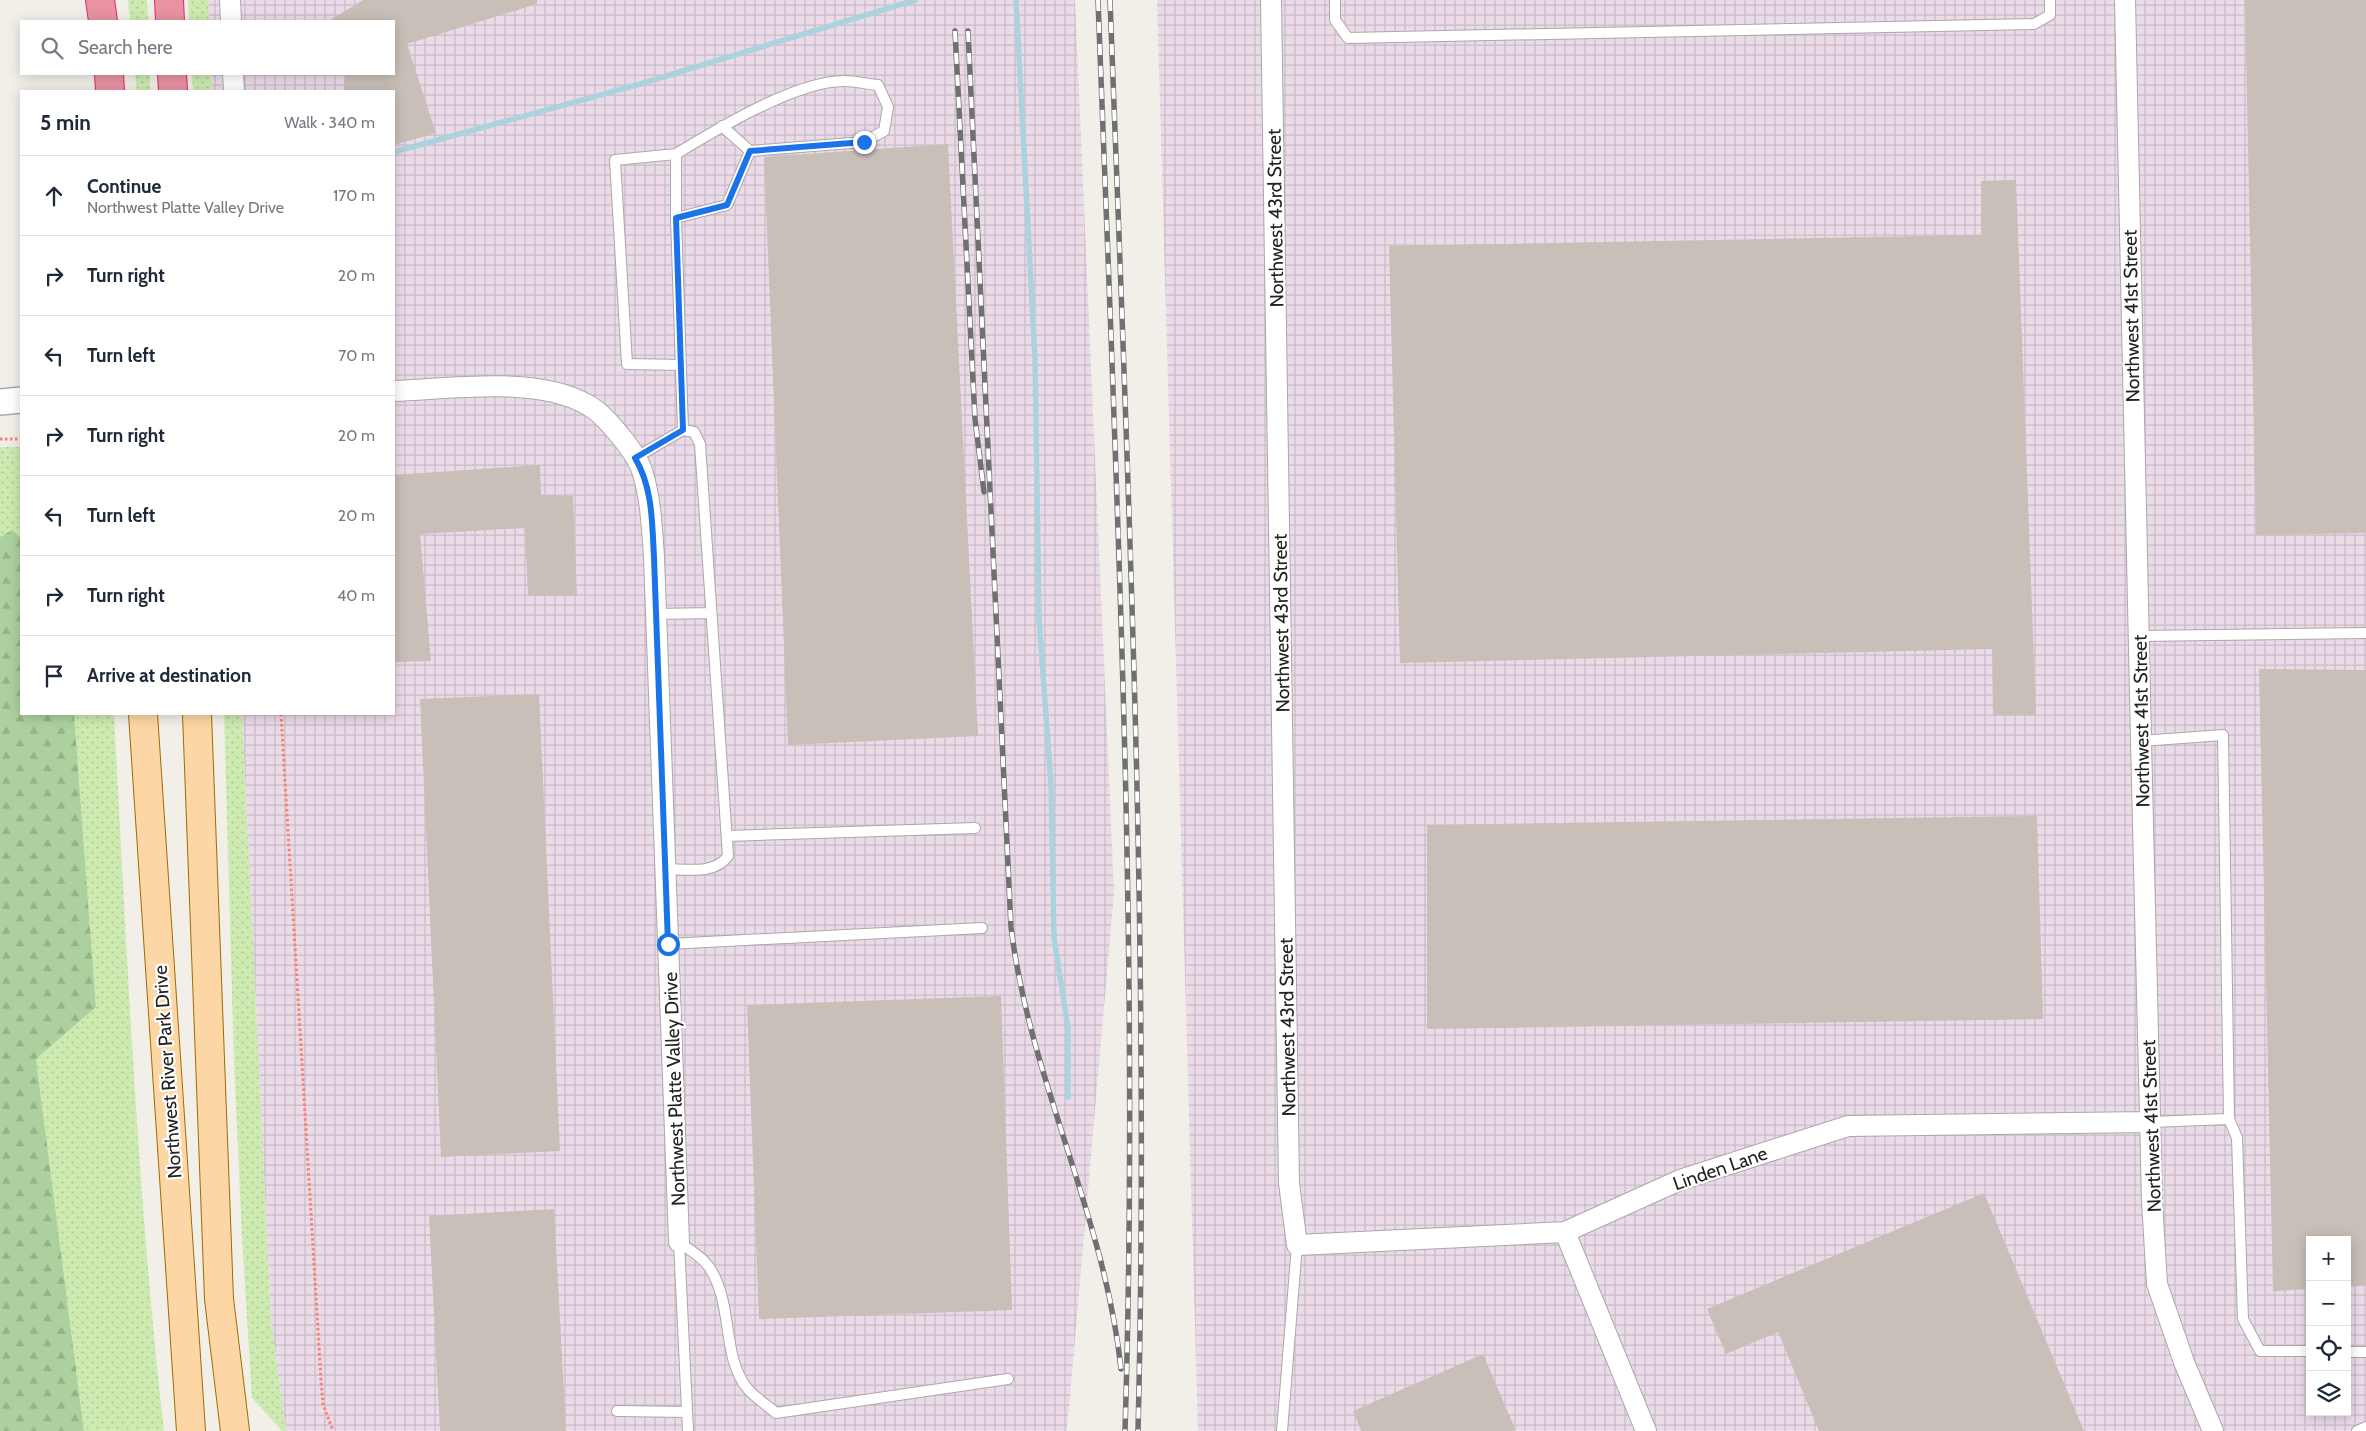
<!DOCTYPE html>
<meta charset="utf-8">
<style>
:root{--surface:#fff;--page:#f2f2f3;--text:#1f2937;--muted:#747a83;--line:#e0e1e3}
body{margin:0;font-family:Cabin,sans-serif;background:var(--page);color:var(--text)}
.controls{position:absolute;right:15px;bottom:15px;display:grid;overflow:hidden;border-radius:0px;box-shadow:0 2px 12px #0003}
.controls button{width:45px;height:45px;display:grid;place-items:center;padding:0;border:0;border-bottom:1px solid var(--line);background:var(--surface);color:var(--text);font:25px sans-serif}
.stop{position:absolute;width:15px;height:15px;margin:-11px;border:4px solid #1a73e8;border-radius:50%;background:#fff}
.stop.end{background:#1a73e8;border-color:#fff;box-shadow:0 1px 5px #0008}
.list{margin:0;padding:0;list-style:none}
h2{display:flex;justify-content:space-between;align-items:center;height:65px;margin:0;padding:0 20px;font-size:21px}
h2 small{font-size:16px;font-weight:400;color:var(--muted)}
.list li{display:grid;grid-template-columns:32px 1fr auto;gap:15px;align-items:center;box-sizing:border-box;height:80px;padding:0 20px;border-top:1px solid var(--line)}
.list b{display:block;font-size:19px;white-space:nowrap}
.list p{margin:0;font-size:16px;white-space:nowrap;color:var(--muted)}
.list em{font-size:16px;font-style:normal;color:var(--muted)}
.icon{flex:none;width:28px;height:28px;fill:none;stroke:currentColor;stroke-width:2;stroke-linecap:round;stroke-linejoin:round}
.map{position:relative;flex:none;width:2366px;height:1431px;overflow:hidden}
.search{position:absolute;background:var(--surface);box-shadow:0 2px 12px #0003;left:20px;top:20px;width:375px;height:55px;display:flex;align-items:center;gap:12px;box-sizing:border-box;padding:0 18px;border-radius:0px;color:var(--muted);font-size:19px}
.panel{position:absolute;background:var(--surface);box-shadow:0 2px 12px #0003;left:20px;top:90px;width:375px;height:625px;border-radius:0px}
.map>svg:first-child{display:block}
</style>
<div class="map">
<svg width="2366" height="1431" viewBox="0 0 2366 1431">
<defs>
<pattern id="industrial-grid" width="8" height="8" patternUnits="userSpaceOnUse" patternTransform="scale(1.25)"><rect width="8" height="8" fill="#ebdbe8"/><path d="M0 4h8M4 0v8" fill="none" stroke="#c9bcc7"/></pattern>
<pattern id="grass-dots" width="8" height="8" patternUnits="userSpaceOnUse" patternTransform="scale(1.25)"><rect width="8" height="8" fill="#cdebb0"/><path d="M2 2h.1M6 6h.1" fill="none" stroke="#b0c997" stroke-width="1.8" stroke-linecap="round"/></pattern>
<pattern id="forest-firs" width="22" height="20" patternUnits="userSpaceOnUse" patternTransform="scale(1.25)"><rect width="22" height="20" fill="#add19e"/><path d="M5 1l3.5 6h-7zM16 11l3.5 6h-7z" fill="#95b388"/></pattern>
</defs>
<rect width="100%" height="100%" fill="#f2efe9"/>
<path fill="url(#industrial-grid)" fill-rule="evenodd" d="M 208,0 L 1075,0 L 1114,893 L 1067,1431 L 286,1431 L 271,1321 L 242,714 L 394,714 L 394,91 L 212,91 L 211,74 L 394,74 L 394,21 L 209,21 Z
M 1157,0 L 2366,0 L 2366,1431 L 1198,1431 ZM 2310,1240 L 2347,1240 L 2347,1412 L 2310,1412 Z"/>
<path fill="url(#grass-dots)" d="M 128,0 L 147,0 L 148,21 L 130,21 Z
M 188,0 L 208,0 L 209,21 L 189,21 Z
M 135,74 L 150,74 L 150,91 L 137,91 Z
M 192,74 L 211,74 L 212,91 L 193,91 Z
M 0,447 L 21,447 L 21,538 L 12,531 L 0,537 Z
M 74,714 L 114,714 C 127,953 137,1193 164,1431 L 84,1431 L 36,1059 L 96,1007 Z
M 224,714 L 242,714 L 271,1321 L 286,1431 L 282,1431 L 252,1398 L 242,1237 L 234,1062 Z"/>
<path fill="url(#forest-firs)" d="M 12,530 L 21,538 L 21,714 L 74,714 L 96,1007 L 36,1059 L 84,1431 L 0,1431 L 0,537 Z"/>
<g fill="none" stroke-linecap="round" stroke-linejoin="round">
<path stroke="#aad3df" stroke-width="5.5" d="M 1016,0 L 1035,359 L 1039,619 L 1051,784 L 1054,938 L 1068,1028 L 1068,1097
M 394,152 L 640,84 L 915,0"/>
</g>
<path fill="#c7bfb8" d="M 363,0 L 537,0 L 537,4 L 407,44 L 436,133 L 394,145 L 394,91 L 344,91 L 345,74 L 394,74 L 394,21 L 329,21 Z
M 2245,0 L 2366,0 L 2366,533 L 2256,535 Z
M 948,144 L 978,736 L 788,745 L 764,157 Z
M 2016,180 L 2036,715 L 1993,715 L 1992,649 L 1400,663 L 1389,246 L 1981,235 L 1981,181 Z
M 540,465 L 541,495 L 573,496 L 577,596 L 528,596 L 525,528 L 420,534 L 431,661 L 394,662 L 394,475 Z
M 2259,669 L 2366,670 L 2366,1285 L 2347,1287 L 2347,1240 L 2310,1240 L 2310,1289 L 2273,1291 Z
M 539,694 L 560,1151 L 441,1157 L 420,699 Z
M 2037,816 L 2043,1019 L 1427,1029 L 1427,825 Z
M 1001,996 L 1012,1310 L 759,1319 L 747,1005 Z
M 1984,1193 L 2084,1431 L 1819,1431 L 1778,1332 L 1726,1354 L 1707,1309 Z
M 554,1209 L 566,1431 L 440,1431 L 429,1216 Z
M 1483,1354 L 1516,1431 L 1361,1431 L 1353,1411 Z"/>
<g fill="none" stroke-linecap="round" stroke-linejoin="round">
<g stroke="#a9a9a9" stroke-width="12">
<path id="service" d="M 1335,0 L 1335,20 L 1348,38 L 2034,24 L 2050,15 L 2050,0
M 722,126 L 750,151
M 676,154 L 615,160 L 627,364 L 681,365
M 676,218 L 727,205 L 750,151 L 864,142 L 884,131 L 888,107 L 878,85 C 867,84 855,81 844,81 C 796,81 717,129 676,154 L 676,218 L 683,430
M 635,458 L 683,430 L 694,432 L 700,444 L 728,856 C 715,875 686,869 666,869
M 656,614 L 711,613
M 2139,636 L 2366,633
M 2141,741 L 2223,735 L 2229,1119 L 2151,1122
M 727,836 L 975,828
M 668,944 L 982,928
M 2229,1119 L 2237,1138 L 2243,1319 L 2260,1351 L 2310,1351
M 679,1242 C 688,1249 703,1257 709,1267 C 734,1304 721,1355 747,1388 C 754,1397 767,1405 776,1413 L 1008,1379
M 679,1242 L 688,1431
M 2347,1352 L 2366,1352
M 617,1411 L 687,1412
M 1282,1431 L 1297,1245
M 2357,1431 L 2366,1427"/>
</g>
<g stroke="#a9a9a9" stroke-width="22">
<path id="minor" d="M 230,0 L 231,21
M 1271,0 L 1289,1183 L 1297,1245 L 1565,1232 L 1680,1180 L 1848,1126 L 2151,1122
M 2125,0 L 2141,741 L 2152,1201 L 2157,1284 L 2184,1362 L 2213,1431
M 233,74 L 234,91
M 394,391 C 451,389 536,376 586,404 C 600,411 612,426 622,438 C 630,448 640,461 643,474 C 651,501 652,529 654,557 L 679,1242
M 1565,1232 L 1646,1431"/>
</g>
<g stroke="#a9a9a9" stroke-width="28">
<path id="tertiary" d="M 0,402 L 21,400"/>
</g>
<g stroke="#a06b00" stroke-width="30">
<path id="primary" d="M 143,714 L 191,1431
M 197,714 L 219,1299 L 235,1431"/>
</g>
<g stroke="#dc2a67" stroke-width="30">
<path id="motorway" d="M 100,0 L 103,21
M 169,0 L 170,21
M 109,74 L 110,91
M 172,74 L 173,91"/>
</g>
<path stroke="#fa8072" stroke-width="3" stroke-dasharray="2.5 2.5" stroke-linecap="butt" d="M 0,439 L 21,439
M 281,714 L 321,1380 L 323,1404 L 333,1431"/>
<use href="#service" stroke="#fff" stroke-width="10"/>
<use href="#minor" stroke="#fff" stroke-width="20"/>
<use href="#tertiary" stroke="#fff" stroke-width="25"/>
<use href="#primary" stroke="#fcd6a4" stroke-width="28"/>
<use href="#motorway" stroke="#e892a2" stroke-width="28"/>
<g stroke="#707070" stroke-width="5.5">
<path id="rail" d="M 1098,0 C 1116,477 1140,954 1125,1431
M 1110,0 C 1128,477 1150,954 1138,1431
M 955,31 L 975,419 L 984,492
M 968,31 L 1011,927 C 1029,1078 1105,1216 1121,1369"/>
</g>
<use href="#rail" stroke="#fff" stroke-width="4" stroke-dasharray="11" stroke-linecap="butt"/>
</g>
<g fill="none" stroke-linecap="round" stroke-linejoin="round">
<path stroke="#1a73e8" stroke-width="6" d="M 668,944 L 654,557 C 652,523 653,488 635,458 L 683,430 L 676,218 L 727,205 L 750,151 L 864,142"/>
</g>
<g text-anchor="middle" stroke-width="4.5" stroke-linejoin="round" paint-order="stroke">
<g font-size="19" fill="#222" stroke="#fff">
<text transform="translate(1275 218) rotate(-91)" y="7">Northwest 43rd Street</text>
<text transform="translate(2131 316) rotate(-91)" y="7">Northwest 41st Street</text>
<text transform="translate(1281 623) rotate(-91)" y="7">Northwest 43rd Street</text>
<text transform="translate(2141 721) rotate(-91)" y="7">Northwest 41st Street</text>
<text transform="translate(1287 1027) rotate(-91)" y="7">Northwest 43rd Street</text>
<text transform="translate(167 1072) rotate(-94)" y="7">Northwest River Park Drive</text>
<text transform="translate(674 1089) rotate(-92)" y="7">Northwest Platte Valley Drive</text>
<text transform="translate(2151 1126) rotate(-92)" y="7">Northwest 41st Street</text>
<text transform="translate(1720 1168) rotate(-19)" y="7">Linden Lane</text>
</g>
</g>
</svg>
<div class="controls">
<button>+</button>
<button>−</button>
<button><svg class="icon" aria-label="locate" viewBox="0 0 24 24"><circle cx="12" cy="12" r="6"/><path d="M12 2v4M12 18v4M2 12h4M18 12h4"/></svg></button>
<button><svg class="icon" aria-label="layers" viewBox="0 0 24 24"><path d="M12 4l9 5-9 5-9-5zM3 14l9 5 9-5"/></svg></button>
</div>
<div class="stop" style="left:668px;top:944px"></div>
<div class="stop end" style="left:864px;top:142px"></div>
<div class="search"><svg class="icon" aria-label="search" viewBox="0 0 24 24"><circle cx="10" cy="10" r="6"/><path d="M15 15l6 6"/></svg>Search here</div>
<section class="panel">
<h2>5 min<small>Walk · 340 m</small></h2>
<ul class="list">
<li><svg class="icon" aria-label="ahead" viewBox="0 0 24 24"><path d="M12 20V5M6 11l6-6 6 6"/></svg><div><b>Continue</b><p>Northwest Platte Valley Drive</p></div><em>170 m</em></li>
<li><svg class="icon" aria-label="right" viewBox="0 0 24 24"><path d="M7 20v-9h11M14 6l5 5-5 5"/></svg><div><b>Turn right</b></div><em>20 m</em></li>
<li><svg class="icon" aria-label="left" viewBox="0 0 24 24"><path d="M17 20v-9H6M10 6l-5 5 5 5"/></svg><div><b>Turn left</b></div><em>70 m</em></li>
<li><svg class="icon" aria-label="right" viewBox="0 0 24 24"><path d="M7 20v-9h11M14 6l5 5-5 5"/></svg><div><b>Turn right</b></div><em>20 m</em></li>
<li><svg class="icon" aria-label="left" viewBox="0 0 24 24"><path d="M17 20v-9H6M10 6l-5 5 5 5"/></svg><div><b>Turn left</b></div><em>20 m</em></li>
<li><svg class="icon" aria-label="right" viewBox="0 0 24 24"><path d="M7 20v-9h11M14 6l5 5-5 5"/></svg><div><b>Turn right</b></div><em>40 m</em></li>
<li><svg class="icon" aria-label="arrive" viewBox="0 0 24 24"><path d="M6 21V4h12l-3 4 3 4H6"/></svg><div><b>Arrive at destination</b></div></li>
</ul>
</section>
</div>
